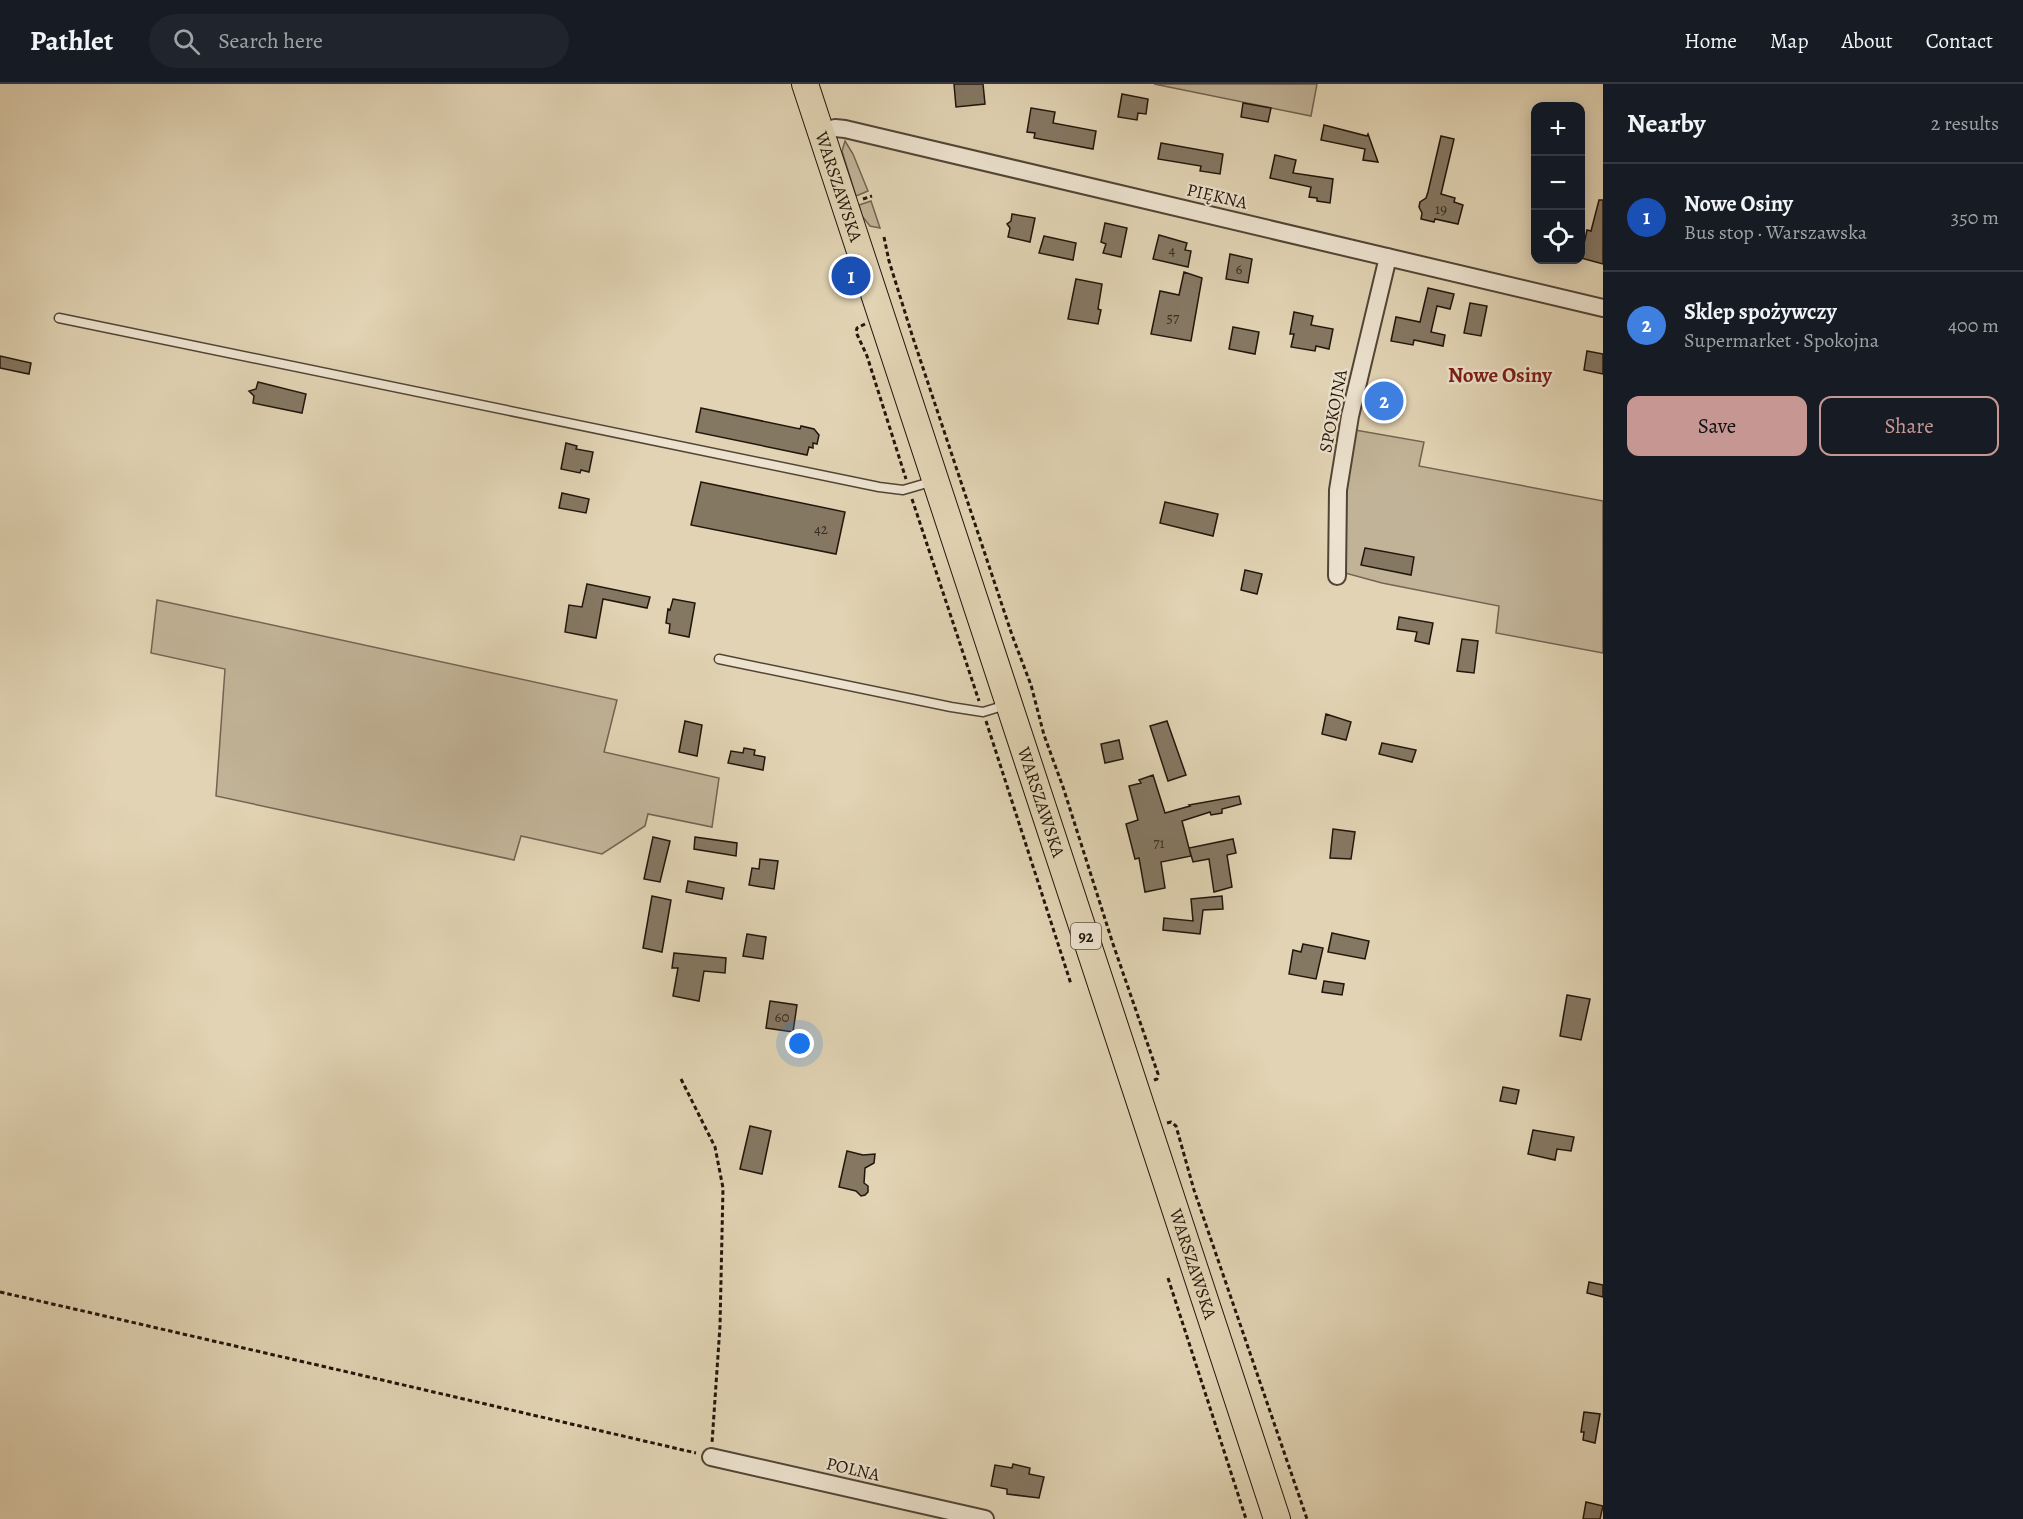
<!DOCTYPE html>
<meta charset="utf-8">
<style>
:root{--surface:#171b24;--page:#20242c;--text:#f1f3f6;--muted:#9ea1a6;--line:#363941;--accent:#c59692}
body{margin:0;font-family:Alegreya,serif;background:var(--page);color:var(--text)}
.controls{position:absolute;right:18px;top:18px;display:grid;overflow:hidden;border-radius:12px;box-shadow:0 3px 15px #0003}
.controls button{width:54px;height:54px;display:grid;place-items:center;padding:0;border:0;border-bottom:2px solid var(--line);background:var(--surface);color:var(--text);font:30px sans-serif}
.you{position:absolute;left:800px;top:960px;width:21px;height:21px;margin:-15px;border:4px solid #fff;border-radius:50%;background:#1a73e8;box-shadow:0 0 0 9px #1a73e833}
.badge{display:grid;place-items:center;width:39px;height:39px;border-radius:50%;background:var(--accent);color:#fff;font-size:20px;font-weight:700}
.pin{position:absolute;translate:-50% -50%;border:3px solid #fff;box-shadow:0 2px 6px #0006}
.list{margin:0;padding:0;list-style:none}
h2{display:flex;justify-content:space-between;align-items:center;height:78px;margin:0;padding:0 24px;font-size:26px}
h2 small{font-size:20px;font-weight:400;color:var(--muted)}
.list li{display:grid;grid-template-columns:39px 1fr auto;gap:18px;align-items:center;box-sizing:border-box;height:108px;padding:0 24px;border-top:2px solid var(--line)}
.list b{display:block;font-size:22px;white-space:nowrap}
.list p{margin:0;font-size:20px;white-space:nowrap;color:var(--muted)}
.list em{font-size:20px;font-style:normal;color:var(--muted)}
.actions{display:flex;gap:12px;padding:18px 24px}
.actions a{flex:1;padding:14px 0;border:2px solid var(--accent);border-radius:12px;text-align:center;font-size:21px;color:var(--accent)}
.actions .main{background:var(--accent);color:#111}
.icon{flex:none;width:33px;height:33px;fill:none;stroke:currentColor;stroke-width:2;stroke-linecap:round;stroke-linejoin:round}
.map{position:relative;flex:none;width:1603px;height:1435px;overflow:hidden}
header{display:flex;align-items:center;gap:36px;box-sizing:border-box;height:84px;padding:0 30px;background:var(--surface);border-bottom:2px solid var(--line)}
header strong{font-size:28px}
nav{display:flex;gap:33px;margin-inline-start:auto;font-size:21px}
.search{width:420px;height:54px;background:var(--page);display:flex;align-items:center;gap:15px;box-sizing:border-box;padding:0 21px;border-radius:33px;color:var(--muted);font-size:22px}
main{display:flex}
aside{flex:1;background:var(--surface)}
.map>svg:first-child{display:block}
</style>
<header>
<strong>Pathlet</strong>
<div class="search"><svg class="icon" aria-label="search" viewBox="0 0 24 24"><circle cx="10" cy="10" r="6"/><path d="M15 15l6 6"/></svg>Search here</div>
<nav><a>Home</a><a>Map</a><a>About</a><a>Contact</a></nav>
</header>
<main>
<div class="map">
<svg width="1603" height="1435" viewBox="0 0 1603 1435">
<rect width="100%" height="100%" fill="#e1d3b3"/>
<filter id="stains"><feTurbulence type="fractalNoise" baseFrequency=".00333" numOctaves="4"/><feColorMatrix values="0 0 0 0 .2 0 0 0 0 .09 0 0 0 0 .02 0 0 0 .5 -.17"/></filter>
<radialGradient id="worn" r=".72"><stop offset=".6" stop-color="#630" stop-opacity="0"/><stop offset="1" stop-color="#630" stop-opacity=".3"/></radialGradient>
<path fill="#c1b397" stroke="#726452" stroke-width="1.5" d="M 1154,0 L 1317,0 L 1311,32 Z
M 845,57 L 853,70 L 868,107 L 856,112 L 842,67 Z
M 871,117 L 880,144 L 870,142 L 862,132 L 859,121 Z
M 1355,346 L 1424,358 L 1419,382 L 1603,417 L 1603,569 L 1496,549 L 1499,522 L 1382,499 L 1345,489 L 1342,422 Z
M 157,516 L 617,616 L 604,668 L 719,694 L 712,743 L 648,730 L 645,742 L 602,770 L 521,752 L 514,776 L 216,712 L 225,585 L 151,569 Z"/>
<path fill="#857863" stroke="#22160c" stroke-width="1.5" d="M 954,0 L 983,0 L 985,20 L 956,23 Z
M 1122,10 L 1148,15 L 1146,30 L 1138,29 L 1137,36 L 1118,33 Z
M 1243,19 L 1271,24 L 1268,38 L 1241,33 Z
M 1031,24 L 1055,28 L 1053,39 L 1096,47 L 1093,65 L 1034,54 L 1035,49 L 1027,48 Z
M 1324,41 L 1367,52 L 1368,50 L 1378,78 L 1363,76 L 1365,65 L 1321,56 Z
M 1441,52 L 1454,55 L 1441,110 L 1455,114 L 1454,118 L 1463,121 L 1458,140 L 1435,135 L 1434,138 L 1421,135 L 1422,129 L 1419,123 L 1420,118 L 1426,114 L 1428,108 Z
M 1161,59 L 1223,70 L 1220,90 L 1200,87 L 1201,82 L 1158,75 Z
M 1275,71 L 1296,76 L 1293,89 L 1333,95 L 1330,119 L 1317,117 L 1317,114 L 1309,113 L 1311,103 L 1270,94 Z
M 1599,116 L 1603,116 L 1603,180 L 1581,174 L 1587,146 L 1591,147 Z
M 1012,130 L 1035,134 L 1030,158 L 1008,153 L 1010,144 L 1007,140 L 1011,137 Z
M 1105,139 L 1127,144 L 1121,173 L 1103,169 L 1106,160 L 1101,158 Z
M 1159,151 L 1187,159 L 1185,166 L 1191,167 L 1188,183 L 1153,175 Z
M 1044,152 L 1076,159 L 1073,176 L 1039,169 Z
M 1230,170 L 1252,175 L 1248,199 L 1226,195 Z
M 1184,188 L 1202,194 L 1191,257 L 1151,250 L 1160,207 L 1179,211 Z
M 1076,195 L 1102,200 L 1098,225 L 1101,226 L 1098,240 L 1068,235 Z
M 1428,204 L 1454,210 L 1450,225 L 1437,222 L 1431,248 L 1445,251 L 1443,262 L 1414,256 L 1413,261 L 1391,257 L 1396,233 L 1420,238 Z
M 1470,219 L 1487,222 L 1481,252 L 1464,249 Z
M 1294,228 L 1313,232 L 1311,241 L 1333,245 L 1329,265 L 1316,262 L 1315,267 L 1291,263 L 1294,250 L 1290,250 Z
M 1233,243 L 1259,248 L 1255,270 L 1229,265 Z
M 1587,267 L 1603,270 L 1603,290 L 1584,286 Z
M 0,272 L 31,279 L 29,290 L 0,284 Z
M 258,298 L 306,310 L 302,329 L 253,319 L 254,312 L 249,307 L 256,305 Z
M 1376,304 L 1396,309 L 1391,329 L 1372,325 Z
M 701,324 L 800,345 L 801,342 L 814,345 L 819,351 L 817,360 L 813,359 L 813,364 L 809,363 L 807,371 L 696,348 Z
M 566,359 L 577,362 L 576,365 L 593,368 L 589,388 L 581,386 L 580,389 L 561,385 Z
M 701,398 L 845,428 L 836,470 L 691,441 Z
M 562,409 L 589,415 L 586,429 L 559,424 Z
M 1165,418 L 1218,430 L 1213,452 L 1160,439 Z
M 1365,464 L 1414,473 L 1411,491 L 1361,481 Z
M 1245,486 L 1262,490 L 1257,510 L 1241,506 Z
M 587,500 L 650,513 L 647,524 L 603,515 L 596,554 L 565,548 L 569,521 L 582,523 Z
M 673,515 L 695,519 L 689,553 L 669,549 L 670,540 L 666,539 L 668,525 L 670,526 Z
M 1399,533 L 1433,539 L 1429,560 L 1415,557 L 1417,548 L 1397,545 Z
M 1462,555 L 1478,557 L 1474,589 L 1457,587 Z
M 1326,630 L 1351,638 L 1346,656 L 1322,650 Z
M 685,637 L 702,641 L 697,672 L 679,668 Z
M 1167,637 L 1186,691 L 1168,697 L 1150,642 Z
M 1119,656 L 1123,675 L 1105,679 L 1101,660 Z
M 1382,659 L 1416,666 L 1412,678 L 1379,670 Z
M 744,664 L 755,666 L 754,671 L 765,673 L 763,686 L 728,679 L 731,667 L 743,669 Z
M 1153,691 L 1165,729 L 1190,722 L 1189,721 L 1239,712 L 1241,720 L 1222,725 L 1222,729 L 1211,731 L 1210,728 L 1182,737 L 1191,772 L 1161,778 L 1165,804 L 1145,808 L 1139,774 L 1135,775 L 1126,740 L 1138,736 L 1129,702 L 1141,699 L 1139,696 Z
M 1333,745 L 1355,748 L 1351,775 L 1330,774 Z
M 653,753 L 670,757 L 660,798 L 644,795 Z
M 695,753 L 737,759 L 736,772 L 694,765 Z
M 1233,755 L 1236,769 L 1227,771 L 1232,803 L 1214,808 L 1209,775 L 1193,778 L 1189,764 Z
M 760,775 L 778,777 L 774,805 L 749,801 L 752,784 L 759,785 Z
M 688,797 L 724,804 L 722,815 L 686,808 Z
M 652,812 L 671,816 L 662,868 L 643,864 Z
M 1222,812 L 1223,825 L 1203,826 L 1200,850 L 1163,846 L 1164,834 L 1193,837 L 1191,815 Z
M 1332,849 L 1369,857 L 1365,875 L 1328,868 Z
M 747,850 L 766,853 L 763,875 L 743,872 Z
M 1303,860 L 1323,864 L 1316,895 L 1289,890 L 1293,866 L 1301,868 Z
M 674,869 L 726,874 L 725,889 L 704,887 L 699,917 L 673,912 L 678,884 L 672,884 Z
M 1324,897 L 1344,900 L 1342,911 L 1322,908 Z
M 1567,911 L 1590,915 L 1581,956 L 1560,952 Z
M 770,917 L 797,921 L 793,948 L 766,944 Z
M 1503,1003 L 1519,1006 L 1516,1020 L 1500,1017 Z
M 750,1042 L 771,1047 L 762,1090 L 740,1085 Z
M 1533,1046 L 1574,1053 L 1571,1067 L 1557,1065 L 1555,1076 L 1528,1070 Z
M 847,1067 L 863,1071 L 875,1070 L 874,1079 L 865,1084 L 864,1099 L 868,1102 L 868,1108 L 865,1111 L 861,1112 L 856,1107 L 839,1103 Z
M 1589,1198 L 1603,1201 L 1603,1213 L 1587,1209 Z
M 1584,1328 L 1600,1330 L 1595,1359 L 1583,1356 L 1584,1348 L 1581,1348 Z
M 1013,1380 L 1030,1384 L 1029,1390 L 1044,1393 L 1039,1414 L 1007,1410 L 1007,1405 L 991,1402 L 995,1381 L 1012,1384 Z
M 1586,1418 L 1603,1422 L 1600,1435 L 1583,1435 Z"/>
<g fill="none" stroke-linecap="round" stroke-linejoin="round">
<g stroke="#524536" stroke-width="11">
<path id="lane" d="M 59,234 C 332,289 605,348 879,403 L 903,406 L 934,397
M 719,575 L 951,623 L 983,628 L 1006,621"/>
</g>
<g stroke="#524536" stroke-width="20">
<path id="street" d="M 821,48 L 835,44 L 845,45 L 1603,224
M 1337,492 L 1338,406 L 1350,332 L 1388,173
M 711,1373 L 985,1435"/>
</g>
<g stroke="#22160c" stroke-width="28">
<g id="primary">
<path id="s1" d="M 805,0 L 1277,1435"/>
</g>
</g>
<path stroke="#22160c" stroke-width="3" stroke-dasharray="4.5 3" stroke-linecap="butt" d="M 863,115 L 872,112
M 884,153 L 889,177 L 913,254 L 1012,551 L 1031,601 L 1044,651 L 1063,703 L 1113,860 L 1158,990 L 1157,995 L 1152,997
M 865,240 L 857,244 L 856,248 L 867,272 L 906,395
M 912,415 L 979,617
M 986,637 L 1071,900
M 681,995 L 715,1063 L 723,1104 L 720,1242 L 712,1359
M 1167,1039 L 1171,1038 L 1176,1042 L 1194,1106 L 1307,1435
M 1168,1194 L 1246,1435
M 0,1208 C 232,1261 464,1315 696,1369"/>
<use href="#lane" stroke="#ece2ce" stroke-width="8"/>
<use href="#street" stroke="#ece2ce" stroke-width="16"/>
<use href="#primary" stroke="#e1d3b3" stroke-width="26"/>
</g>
<g text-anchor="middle" stroke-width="4.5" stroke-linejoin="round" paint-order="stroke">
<g font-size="15" fill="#3b2e22">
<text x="1441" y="130">19</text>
<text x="1172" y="171">4</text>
<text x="1239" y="190">6</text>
<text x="1173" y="239">57</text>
<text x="821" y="450">42</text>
<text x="1159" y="764">71</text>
<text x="782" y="938">60</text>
</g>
<rect fill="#ece2ce" stroke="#5f5346" stroke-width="1.5" x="1071" y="839" width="30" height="26" rx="4.5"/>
<g font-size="16" font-weight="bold" fill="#22160c">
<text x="1086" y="858">92</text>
</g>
<g font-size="18" fill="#22160c" stroke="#ece2ce">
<text dy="6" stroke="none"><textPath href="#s1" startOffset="108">WARSZAWSKA</textPath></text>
<text transform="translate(1217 112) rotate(13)" y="6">PIĘKNA</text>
<text transform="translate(1333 327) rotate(-79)" y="6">SPOKOJNA</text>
<text dy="6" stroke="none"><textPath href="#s1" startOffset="756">WARSZAWSKA</textPath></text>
<text dy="6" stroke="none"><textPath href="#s1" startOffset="1242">WARSZAWSKA</textPath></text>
<text transform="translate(853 1385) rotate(13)" y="6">POLNA</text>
</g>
<g font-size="21" font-weight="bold" fill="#7a1f14" stroke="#ece2ce">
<text x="1500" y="298">Nowe Osiny</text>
</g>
</g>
<rect width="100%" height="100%" filter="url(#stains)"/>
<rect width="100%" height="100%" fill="url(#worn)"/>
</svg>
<div class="controls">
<button>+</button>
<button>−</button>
<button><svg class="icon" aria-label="locate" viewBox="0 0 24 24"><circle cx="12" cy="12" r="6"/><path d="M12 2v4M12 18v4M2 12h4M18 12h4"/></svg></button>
</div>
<div class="you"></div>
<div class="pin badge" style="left:851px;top:192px;background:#1a4fb4">1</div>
<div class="pin badge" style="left:1384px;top:317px;background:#3f7fe0">2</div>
</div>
<aside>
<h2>Nearby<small>2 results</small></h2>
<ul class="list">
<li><span class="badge" style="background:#1a4fb4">1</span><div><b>Nowe Osiny</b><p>Bus stop · Warszawska</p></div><em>350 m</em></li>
<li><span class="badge" style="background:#3f7fe0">2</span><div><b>Sklep spożywczy</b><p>Supermarket · Spokojna</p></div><em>400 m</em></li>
</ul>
<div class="actions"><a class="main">Save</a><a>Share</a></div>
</aside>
</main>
